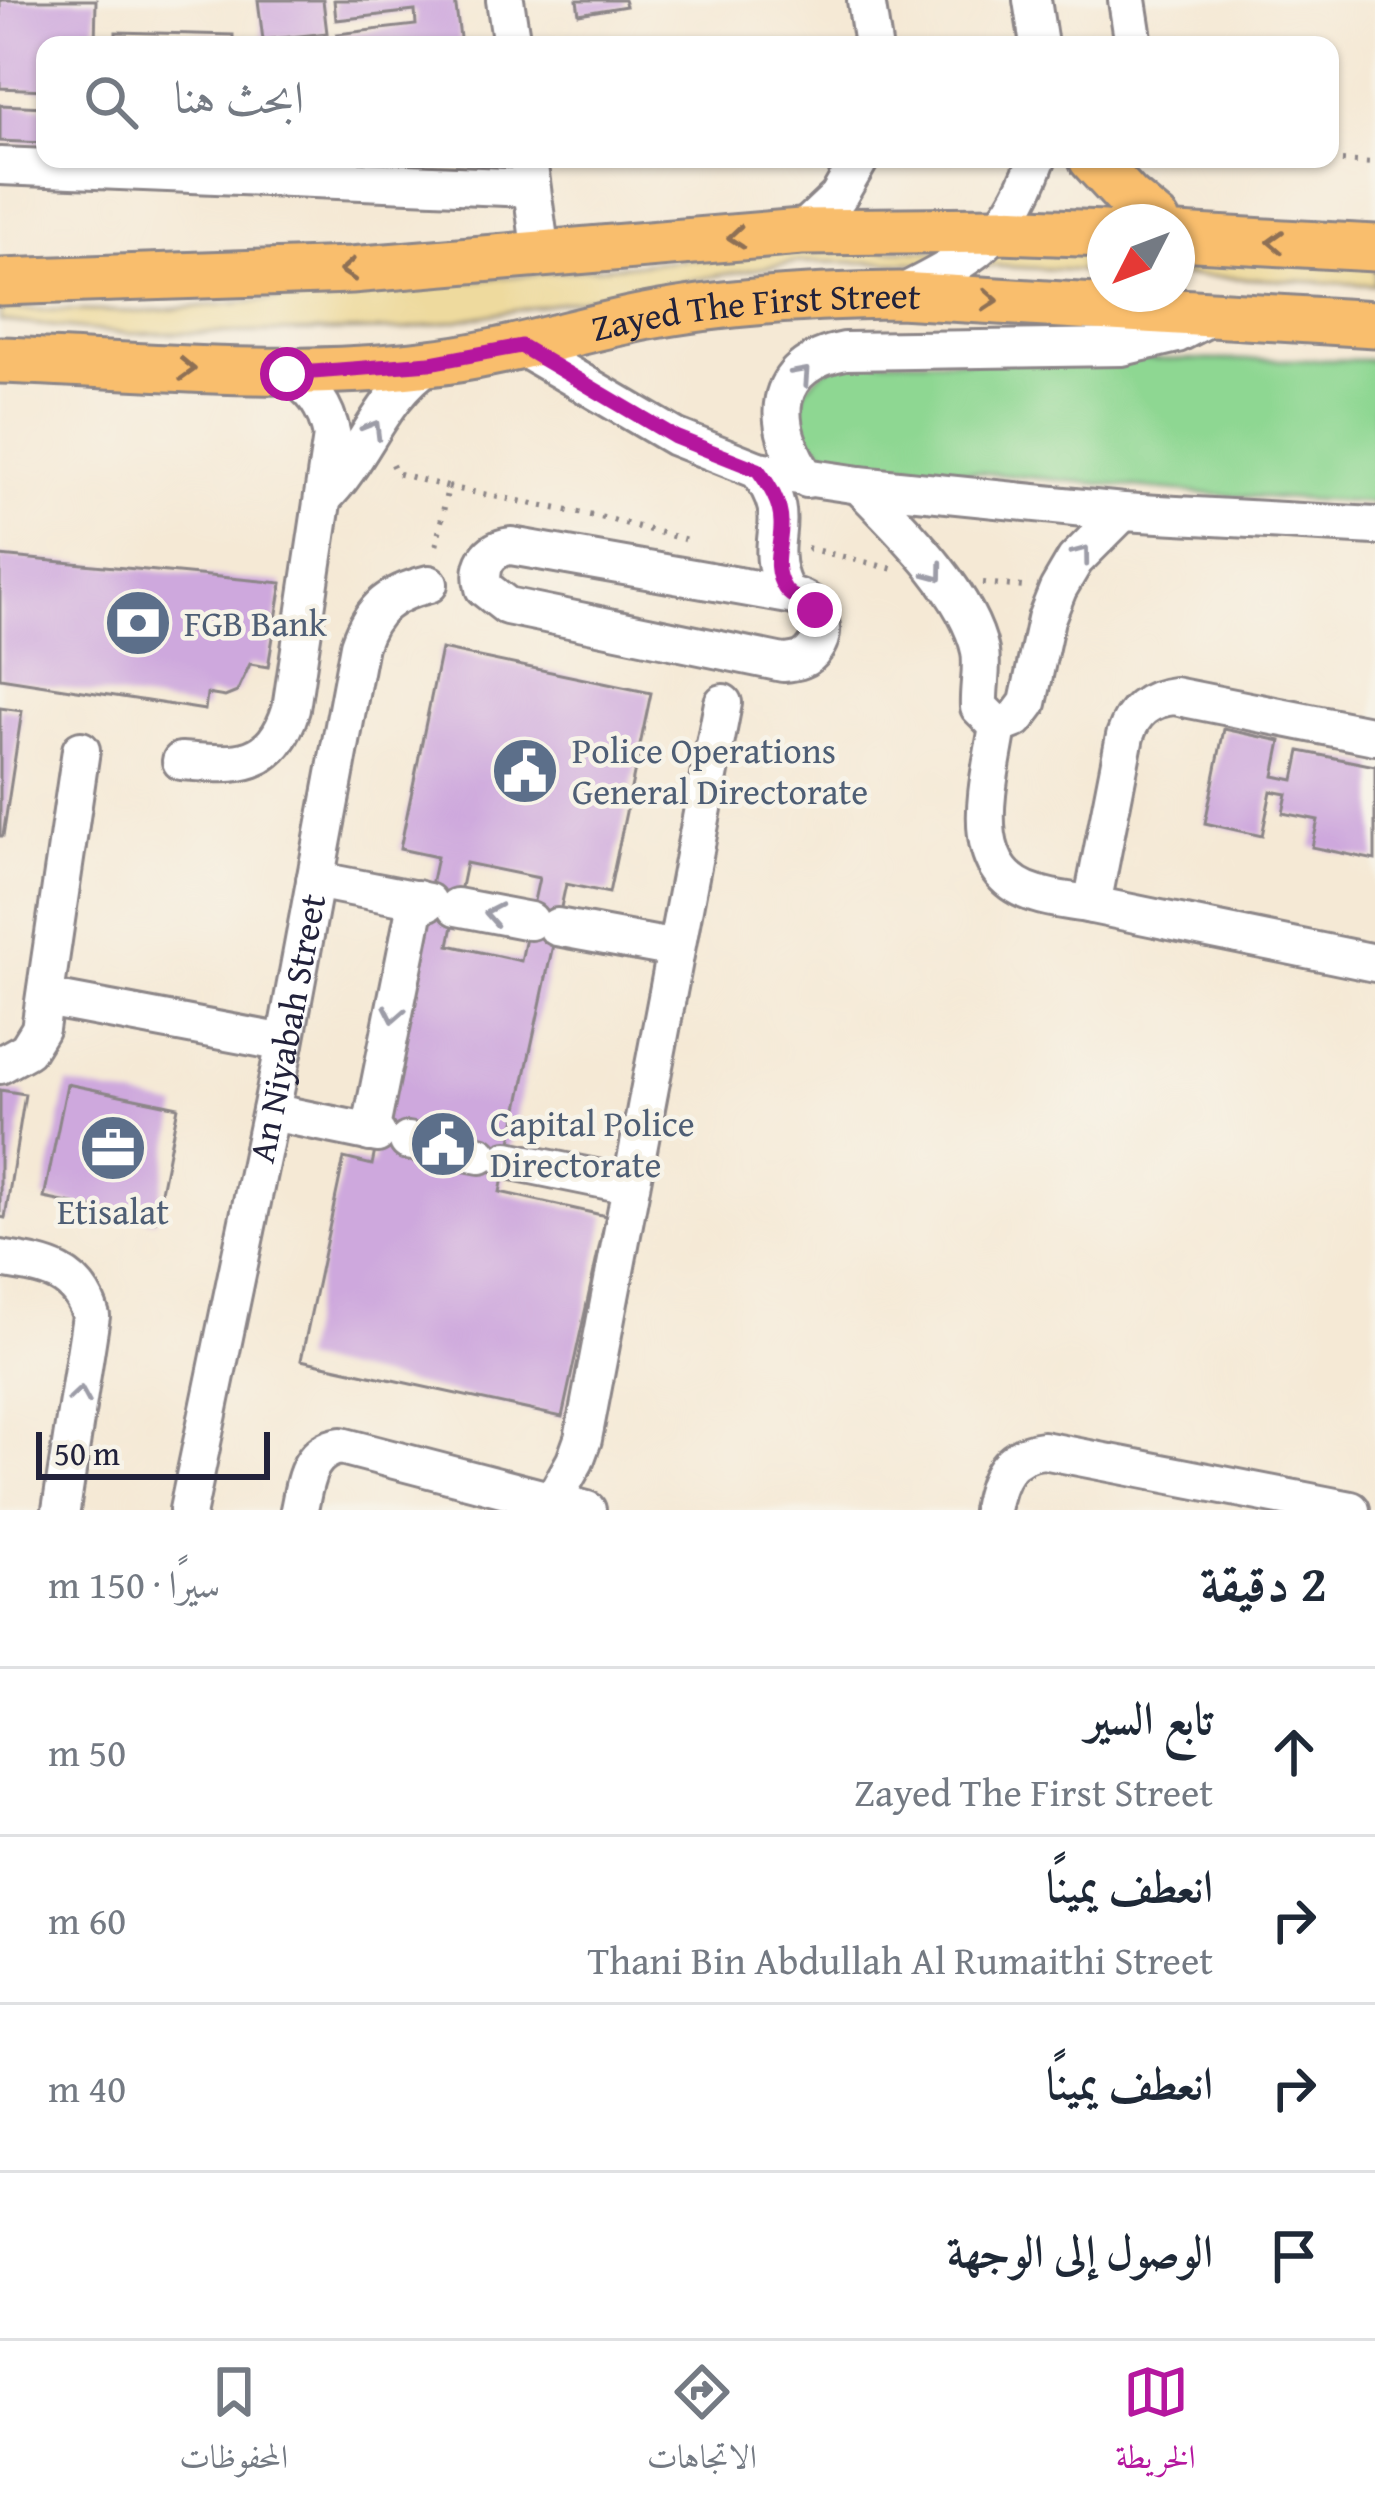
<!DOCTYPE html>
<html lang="ar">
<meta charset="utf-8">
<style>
:root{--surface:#fff;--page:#f2f2f3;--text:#1f2937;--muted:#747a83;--line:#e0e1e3;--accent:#b5179e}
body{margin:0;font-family:"Gentium Book Plus",Amiri,serif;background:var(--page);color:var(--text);direction:rtl}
.compass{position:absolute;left:1087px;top:204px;width:108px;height:108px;border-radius:50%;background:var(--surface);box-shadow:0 3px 9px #0004;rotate:228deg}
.scale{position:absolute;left:36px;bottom:30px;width:234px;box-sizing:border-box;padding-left:12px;border:6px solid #22223b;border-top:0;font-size:33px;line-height:42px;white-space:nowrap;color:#22223b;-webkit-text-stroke:9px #f7f3e8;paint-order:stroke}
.stop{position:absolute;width:36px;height:36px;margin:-27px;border:9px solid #b5179e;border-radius:50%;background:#fff}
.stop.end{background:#b5179e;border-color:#fff;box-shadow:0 3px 12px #0008}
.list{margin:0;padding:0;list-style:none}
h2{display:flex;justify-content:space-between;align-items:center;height:156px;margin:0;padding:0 48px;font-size:51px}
h2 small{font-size:39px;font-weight:400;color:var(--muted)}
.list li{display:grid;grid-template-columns:78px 1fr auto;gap:36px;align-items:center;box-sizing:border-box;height:168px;padding:0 48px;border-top:3px solid var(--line)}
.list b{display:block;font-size:45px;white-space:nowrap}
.list p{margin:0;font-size:39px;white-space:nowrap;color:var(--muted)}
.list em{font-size:39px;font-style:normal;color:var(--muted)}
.icon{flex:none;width:66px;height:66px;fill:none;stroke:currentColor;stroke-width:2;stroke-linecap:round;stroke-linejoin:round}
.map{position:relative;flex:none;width:1375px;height:1510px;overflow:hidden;direction:ltr}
.search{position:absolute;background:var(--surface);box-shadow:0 3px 9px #0004;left:36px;right:36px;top:36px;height:132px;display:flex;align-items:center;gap:30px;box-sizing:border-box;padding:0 42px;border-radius:24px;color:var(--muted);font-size:45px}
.sheet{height:828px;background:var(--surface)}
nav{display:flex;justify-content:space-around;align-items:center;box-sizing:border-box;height:168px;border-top:3px solid var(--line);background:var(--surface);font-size:33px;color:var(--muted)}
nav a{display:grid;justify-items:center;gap:6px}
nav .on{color:var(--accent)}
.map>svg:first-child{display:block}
</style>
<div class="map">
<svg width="1375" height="1510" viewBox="0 0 1375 1510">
<rect width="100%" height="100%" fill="#f7f3e8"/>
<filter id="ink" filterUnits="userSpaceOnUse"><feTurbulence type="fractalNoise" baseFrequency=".00833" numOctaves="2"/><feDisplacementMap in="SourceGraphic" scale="24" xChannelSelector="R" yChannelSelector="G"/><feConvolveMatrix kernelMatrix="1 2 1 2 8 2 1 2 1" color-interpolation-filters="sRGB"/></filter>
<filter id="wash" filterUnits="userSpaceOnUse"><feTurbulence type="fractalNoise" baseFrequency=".004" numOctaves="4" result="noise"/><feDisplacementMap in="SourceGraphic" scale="48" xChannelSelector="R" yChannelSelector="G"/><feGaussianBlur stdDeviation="2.7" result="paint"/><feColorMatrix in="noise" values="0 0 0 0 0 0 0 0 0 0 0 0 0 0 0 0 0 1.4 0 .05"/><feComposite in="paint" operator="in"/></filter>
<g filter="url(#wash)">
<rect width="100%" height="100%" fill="#f5e9d5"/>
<path fill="#8ed792" stroke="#587c66" stroke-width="3" d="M 840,360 L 1375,360 L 1375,503 L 1219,495 L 835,459 L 803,435 C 796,391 803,385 840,360 Z"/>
<path fill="#eeda9e" stroke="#887e6c" stroke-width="3" d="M 795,249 L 1105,253 L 1105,272 L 932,263 L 797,262 L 403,330 L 129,334 L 0,321 L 0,309 L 143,312 Z
M 1177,256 L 1375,264 L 1375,285 L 1177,275 Z"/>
<g id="blocks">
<path fill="#cea8dd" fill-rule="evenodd" d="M 0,0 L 96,0 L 95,45 L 45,45 L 45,90 L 0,88 Z
M 258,0 L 323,0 L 327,33 L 263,40 Z
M 334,0 L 455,0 L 461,45 L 338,45 L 337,34 L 416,25 L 415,11 L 336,20 Z
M 577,0 L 624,0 L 626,6 L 579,14 Z
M 116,32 L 233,35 L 233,45 L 116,45 Z
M 331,38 L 332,45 L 288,45 L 288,42 Z
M 0,105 L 45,107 L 45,143 L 0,141 Z
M 0,556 L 282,583 L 268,667 L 250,664 L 237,692 L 225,697 L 207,694 L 205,710 L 0,678 Z
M 441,649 L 651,693 L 609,893 L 566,884 L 500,1192 L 606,1216 L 562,1417 L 301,1360 L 344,1158 L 372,1165 L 437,857 L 400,849 ZM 466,863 L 539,878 L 521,961 L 449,945 Z
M 0,708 L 22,711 L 3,836 L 0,836 Z
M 1224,729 L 1281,741 L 1274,776 L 1294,780 L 1300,751 L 1375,766 L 1375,860 L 1312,847 L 1318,820 L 1283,813 L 1287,794 L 1271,791 L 1262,836 L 1205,823 Z
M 67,1084 L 178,1107 L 155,1221 L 44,1198 Z
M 0,1090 L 25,1094 L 5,1218 L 0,1217 Z"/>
</g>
</g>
<g filter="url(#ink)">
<use href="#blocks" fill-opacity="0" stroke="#8c8688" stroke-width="3"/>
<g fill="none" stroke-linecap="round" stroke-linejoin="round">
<g stroke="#8c8688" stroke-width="42">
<g id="minor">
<path d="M 505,0 L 512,45"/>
<path d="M 866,0 L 873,45"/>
<path d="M 1032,0 L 1039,45"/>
<path d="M 1127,0 L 1134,45"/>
<path d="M 528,159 L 541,255"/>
<path d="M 0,166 L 531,188"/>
<path d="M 801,232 L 838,197 L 860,159"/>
<path d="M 899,295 C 971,258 1008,239 1037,159"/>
<path d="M 521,347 L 675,437 L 758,470 L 859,485 L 1123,512 L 1375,526"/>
<path d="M 758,470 C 795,521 766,531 779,576 C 780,580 784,590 787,593 C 790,595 800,598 804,600 C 820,609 827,632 815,648 C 807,660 797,662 783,663 L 507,606 L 484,588 C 478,566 488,549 511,546 L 789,595"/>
<path d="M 807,479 C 770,425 769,365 845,351 L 1122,347 L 1177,334 L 1214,315"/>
<path d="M 859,485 C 899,526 968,593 980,651 C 983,669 978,688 979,707 L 998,726"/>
<path d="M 323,498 C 365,457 380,396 431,363"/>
<path d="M 998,726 L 1016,719 L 1028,703 L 1046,619 L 1058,589 L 1075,560 L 1123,512"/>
<path d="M 998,726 C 990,781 961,872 1036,894 C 1053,900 1073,901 1092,905"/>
<path d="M 1375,736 L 1174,696 C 1148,699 1133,711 1125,736 L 1092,905 L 1375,963"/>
<path d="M 181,761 C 234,765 272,771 291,709 L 332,436 C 326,406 313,388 287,373"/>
<path d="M 315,880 L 428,902"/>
<path d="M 457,907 L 530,921"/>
<path d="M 557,927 L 676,949"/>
<path d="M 46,998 L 285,1043"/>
<path d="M 0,1065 L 27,1050 L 40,1029 L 81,750"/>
<path d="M 271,1112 L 377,1134"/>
<path d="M 370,1133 L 417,899"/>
<path d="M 408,1141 L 480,1155"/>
<path d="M 507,1160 L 630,1185"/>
<path d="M 0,1259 C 42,1266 78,1269 91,1316 L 61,1510"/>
<path d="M 552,1502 L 575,1461 L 583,1439 L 723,703"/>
<path id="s1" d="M 188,1510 L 285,1043 L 359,645 C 372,607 391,593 429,584"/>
<path d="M 299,1510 C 305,1482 307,1451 341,1446 L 587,1510"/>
<path d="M 991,1510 C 997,1478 1007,1454 1043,1450 L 1351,1510"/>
</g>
</g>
<g stroke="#8c8688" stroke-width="51">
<g id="major">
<path d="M 1092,159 L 1128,198 L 1157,222"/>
<path d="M 1177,237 L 1375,248"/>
<path d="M 0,282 L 351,270 L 801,232 L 1001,230 L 1105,234"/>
<path id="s2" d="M 0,360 C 144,365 286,381 429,363 C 502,355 572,331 644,317 C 728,301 813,296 899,295 L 1375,324"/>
</g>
</g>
<path stroke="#8c8688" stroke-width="6" stroke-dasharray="3 9" stroke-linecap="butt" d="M 1306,159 L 1375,163
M 392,464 L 396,473 L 448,487 L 435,552
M 448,487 L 609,519 L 691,541
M 807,548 L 893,569
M 983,583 L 1023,587"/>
<use href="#minor" stroke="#fff" stroke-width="36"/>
<use href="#major" stroke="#f9be6d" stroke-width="45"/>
</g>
<defs><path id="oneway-chevron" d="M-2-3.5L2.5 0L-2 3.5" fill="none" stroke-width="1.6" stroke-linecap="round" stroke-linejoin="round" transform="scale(3)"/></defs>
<g stroke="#8e7054">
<use href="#oneway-chevron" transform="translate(736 237) rotate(175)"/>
<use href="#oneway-chevron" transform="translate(1276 242) rotate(-177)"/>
<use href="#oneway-chevron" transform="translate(348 270) rotate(176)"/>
<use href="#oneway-chevron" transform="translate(990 300) rotate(4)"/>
<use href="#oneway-chevron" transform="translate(187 369) rotate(2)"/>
</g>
<g stroke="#9c9ca7">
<use href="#oneway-chevron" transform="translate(802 375) rotate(-48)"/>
<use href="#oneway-chevron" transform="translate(373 429) rotate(-59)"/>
<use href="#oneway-chevron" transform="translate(1082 554) rotate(-53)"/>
<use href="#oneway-chevron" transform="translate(936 573) rotate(53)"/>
<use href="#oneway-chevron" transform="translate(493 914) rotate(-169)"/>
<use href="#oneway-chevron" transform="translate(394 1014) rotate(101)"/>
<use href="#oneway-chevron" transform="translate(80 1395) rotate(-81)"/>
</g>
</g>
<g fill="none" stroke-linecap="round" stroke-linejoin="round" filter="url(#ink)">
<path stroke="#b5179e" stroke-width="15" d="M 287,374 L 430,363 L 521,346 L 675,437 L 758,470 C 769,485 781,503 781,523 C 782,546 770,566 785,589 C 791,599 806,599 815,610"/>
</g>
<defs>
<g id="bank-disc" transform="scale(3.45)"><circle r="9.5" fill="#5c6f8a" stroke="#f7f3e8"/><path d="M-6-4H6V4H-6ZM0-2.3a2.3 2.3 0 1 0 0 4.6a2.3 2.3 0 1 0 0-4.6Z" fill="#fff"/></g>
<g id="civic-disc" transform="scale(3.45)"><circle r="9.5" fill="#5c6f8a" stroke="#f7f3e8"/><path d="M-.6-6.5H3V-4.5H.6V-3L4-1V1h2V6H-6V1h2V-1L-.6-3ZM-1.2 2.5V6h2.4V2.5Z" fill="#fff"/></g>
<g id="office-disc" transform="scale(3.45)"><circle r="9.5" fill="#5c6f8a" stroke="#f7f3e8"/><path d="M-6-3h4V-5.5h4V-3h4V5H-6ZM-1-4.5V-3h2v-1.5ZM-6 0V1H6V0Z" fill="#fff"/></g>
</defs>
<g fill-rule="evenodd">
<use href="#bank-disc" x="138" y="623"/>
<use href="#civic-disc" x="525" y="771"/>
<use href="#civic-disc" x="443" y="1144"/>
<use href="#office-disc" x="113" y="1148"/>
</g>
<g text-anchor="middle" stroke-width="9" stroke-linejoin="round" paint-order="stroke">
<g font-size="36" fill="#22223b" stroke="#f7f3e8">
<text dy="13" stroke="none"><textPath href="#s2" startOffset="762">Zayed The First Street</textPath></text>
<text dy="13" stroke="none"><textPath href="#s1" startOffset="492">An Niyabah Street</textPath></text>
</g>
<g font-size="36" fill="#4e5e75" stroke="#f7f3e8" text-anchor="start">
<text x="184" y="636">FGB Bank</text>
<text x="572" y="763">Police Operations<tspan x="572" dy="41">General Directorate</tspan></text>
<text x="490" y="1136">Capital Police<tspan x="490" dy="41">Directorate</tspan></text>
<text x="113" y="1224" text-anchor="middle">Etisalat</text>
</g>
</g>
</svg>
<svg class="compass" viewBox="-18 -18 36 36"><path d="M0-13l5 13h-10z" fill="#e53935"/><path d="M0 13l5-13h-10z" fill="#747a83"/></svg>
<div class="scale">50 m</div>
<div class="stop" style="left:287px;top:374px"></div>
<div class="stop end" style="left:815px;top:610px"></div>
<div class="search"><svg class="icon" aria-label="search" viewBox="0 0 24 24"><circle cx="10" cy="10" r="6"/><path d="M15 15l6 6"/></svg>ابحث هنا</div>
</div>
<section class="sheet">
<h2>2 دقيقة<small>سيرًا · 150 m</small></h2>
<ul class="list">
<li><svg class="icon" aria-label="ahead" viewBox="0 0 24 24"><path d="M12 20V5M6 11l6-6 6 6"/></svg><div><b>تابع السير</b><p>Zayed The First Street</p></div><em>50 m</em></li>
<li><svg class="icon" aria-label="right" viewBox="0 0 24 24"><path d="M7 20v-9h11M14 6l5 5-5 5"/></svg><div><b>انعطف يمينًا</b><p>Thani Bin Abdullah Al Rumaithi Street</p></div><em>60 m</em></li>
<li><svg class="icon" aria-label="right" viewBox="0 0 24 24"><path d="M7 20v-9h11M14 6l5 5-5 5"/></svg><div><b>انعطف يمينًا</b></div><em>40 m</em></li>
<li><svg class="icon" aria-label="arrive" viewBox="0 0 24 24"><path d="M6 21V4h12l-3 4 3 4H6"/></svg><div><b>الوصول إلى الوجهة</b></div></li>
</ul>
</section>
<nav>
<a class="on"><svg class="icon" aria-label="map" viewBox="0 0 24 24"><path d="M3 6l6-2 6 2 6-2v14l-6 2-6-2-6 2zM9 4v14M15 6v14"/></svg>الخريطة</a>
<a><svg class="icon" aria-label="directions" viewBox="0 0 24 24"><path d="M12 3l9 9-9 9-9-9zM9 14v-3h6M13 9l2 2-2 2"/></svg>الاتجاهات</a>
<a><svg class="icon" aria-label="saved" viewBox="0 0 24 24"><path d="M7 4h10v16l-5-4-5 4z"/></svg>المحفوظات</a>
</nav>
